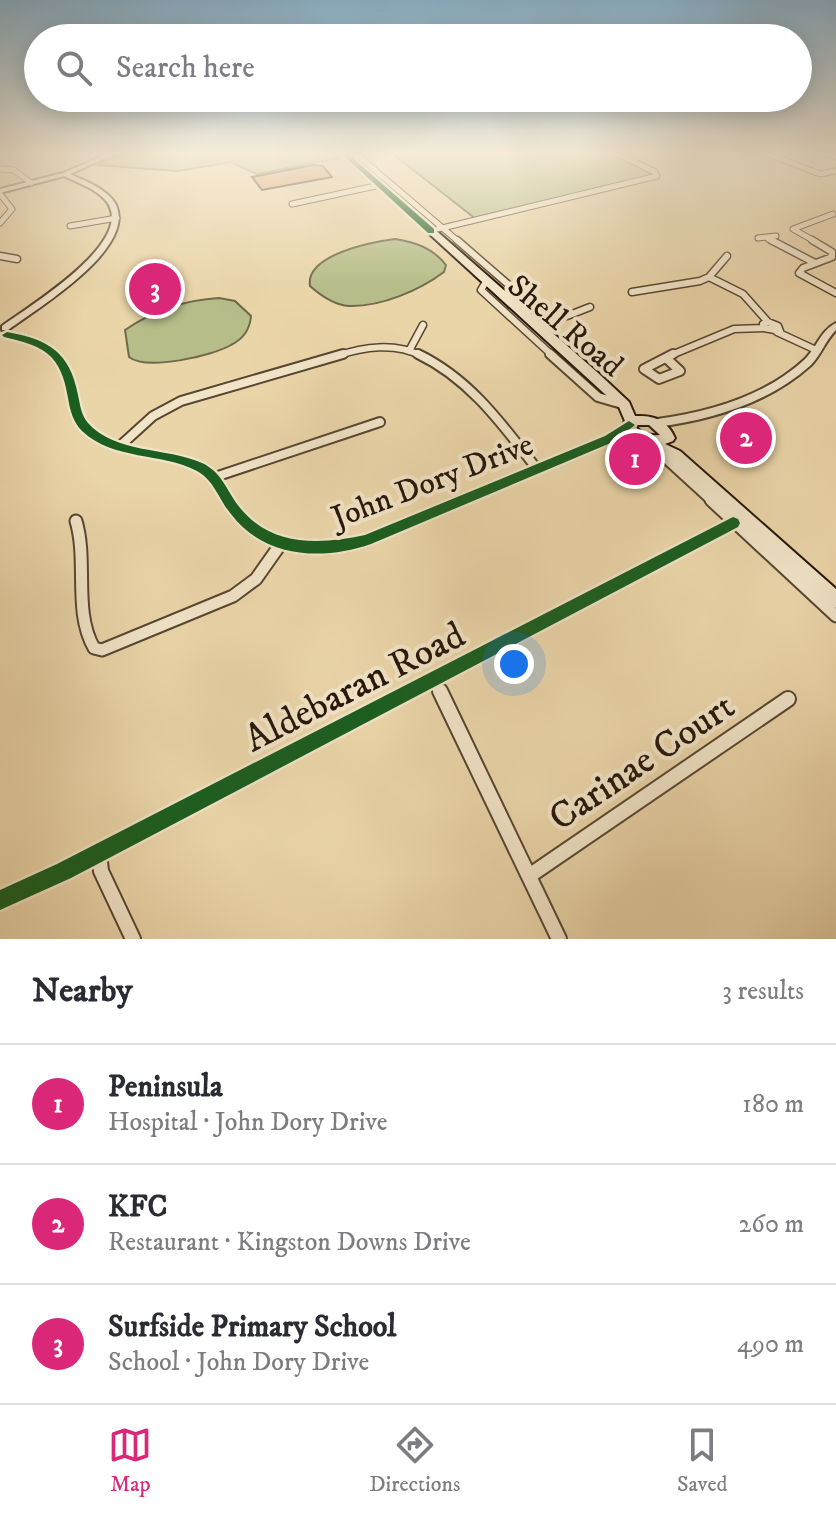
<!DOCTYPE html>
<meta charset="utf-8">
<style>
:root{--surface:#fff;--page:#f2f2f3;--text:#2b2b33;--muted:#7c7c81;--line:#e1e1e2;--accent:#db2777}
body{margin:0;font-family:"IM FELL DW Pica",serif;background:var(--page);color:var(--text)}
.you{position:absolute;left:514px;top:664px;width:28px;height:28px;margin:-20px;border:6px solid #fff;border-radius:50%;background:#1a73e8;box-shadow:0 0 0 12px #1a73e833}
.badge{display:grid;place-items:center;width:52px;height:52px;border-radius:50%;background:var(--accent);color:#fff;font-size:26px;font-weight:700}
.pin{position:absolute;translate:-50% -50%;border:4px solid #fff;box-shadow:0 2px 8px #0006}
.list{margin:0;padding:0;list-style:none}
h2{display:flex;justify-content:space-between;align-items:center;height:104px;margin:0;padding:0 32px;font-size:34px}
h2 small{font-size:26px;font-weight:400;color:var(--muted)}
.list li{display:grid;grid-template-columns:52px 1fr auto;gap:24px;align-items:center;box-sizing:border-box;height:120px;padding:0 32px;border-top:2px solid var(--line)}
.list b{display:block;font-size:30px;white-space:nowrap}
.list p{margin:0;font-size:26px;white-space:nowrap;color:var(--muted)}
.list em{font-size:26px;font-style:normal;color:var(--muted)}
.icon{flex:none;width:44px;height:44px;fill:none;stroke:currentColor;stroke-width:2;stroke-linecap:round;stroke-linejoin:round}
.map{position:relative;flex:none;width:836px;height:939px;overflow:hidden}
.search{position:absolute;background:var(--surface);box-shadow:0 4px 20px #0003;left:24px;right:24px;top:24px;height:88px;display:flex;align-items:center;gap:20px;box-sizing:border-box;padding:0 28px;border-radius:44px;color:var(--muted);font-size:30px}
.sheet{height:464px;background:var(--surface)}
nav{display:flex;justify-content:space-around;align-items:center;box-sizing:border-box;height:112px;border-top:2px solid var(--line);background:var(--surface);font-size:22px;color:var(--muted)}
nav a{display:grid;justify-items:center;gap:4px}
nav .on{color:var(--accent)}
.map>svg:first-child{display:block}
</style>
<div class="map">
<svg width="836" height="939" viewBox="0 0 836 939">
<rect width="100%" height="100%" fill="#ead5a9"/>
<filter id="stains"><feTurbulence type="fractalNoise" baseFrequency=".0025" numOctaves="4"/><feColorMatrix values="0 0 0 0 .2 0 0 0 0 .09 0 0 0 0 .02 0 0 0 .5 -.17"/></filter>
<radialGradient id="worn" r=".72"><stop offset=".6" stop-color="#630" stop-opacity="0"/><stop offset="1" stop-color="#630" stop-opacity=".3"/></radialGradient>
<path fill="#b6bd89" stroke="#6e6a4a" stroke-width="2" d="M 121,154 L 333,154 L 338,158 L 257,174 L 231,162 L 177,171 L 98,165 Z
M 393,154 L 616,154 L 657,175 L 477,220 Z
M 395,239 C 415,242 433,248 446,265 L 444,272 C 420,290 381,307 349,306 C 335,305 320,295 310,286 C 305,255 371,242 395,239 Z
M 219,298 L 235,301 L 251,316 C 250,329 243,339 231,345 C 212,356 147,371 129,357 L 125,330 C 154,310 184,300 219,298 Z"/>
<path fill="#da996b" stroke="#26160a" stroke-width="2" d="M 313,165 L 323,166 L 332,177 L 262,190 L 252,177 Z
M 630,447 L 644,461 L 621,471 L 614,464 L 631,457 L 623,449 Z"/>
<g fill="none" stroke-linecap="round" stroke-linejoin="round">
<g stroke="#574632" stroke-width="7">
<path id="minor-far4" d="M 356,154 L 459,242
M 768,154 L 820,174 L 836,171
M 828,154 L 836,157
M 0,169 L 14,170 L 31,183
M 0,194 L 12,209 L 0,223
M 292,204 L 380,185
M 70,226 L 117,218
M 438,229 L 657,176 L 655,172 L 618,154
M 758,238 L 776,236
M 768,239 L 774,242
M 816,242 L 793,229 L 833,214"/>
</g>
<g stroke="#574632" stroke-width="9">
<path id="minor-far3" d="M 457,240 L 540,312 L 567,316 L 590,307
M 771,240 L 815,263
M 812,240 L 832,252 L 832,257 L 803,268 L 799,273 L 836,293
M 0,256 L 17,259
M 709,277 L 743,294 L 768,322
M 487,280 L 481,290 L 553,356
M 632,292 L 700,281 L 709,277 L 727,256
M 768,322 L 778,326 L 780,331 L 764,328 L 763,324 Z
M 777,332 L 816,350
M 409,351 L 423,325
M 336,356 C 364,347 394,342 422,356
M 669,356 L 734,329 L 764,328"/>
</g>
<g stroke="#574632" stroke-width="12">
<path id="minor-far2" d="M 418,354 C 470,379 502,424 537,469
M 550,354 L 598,397 L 622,404
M 666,358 L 680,371 L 659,379 L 644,369 L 673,354
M 121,445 L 153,416 L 181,401 L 343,354
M 666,459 L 713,502
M 215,477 L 380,422"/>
</g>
<g stroke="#574632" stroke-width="15">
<path id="minor-far1" d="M 711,500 L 836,616
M 76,521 C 88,561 73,612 94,648 L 102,650 L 233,596 L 256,579 L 280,545
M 434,679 L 441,693
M 406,693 L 733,523"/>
</g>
<g stroke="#574632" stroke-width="18">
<path id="minor" d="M 440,691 L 559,939
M 99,853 L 101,871 L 133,939
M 529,876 L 788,699
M 0,900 L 64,871 L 410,691"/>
</g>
<g stroke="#574632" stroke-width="4">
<path id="tertiary" d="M 107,154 L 115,154 L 70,174 C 85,181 108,189 116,205 C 136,249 38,308 8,330 L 2,330 L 2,326 C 28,307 136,242 107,202 C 97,189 78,183 64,176 L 0,193 L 0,189 L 63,173 Z
M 836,323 L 836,330 C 825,341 821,355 811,365 C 769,403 711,420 657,427 L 651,423 L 657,419 C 709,412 765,396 804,360 C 817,348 820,331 836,323 Z
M 7,332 C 48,339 70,352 78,395 C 80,404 81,415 88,423 C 116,454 166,447 202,463 C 220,471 226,488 237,504 C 269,547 318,545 365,535 L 605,436 L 629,421 L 635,425 L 613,442 L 371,544 C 322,561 264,558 231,514 C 219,500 214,480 197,471 C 161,452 114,461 82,431 C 73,422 70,410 68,398 C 61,354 44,346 4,337 L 2,335 Z"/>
</g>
<g stroke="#26160a" stroke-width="4">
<path id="secondary" d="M 342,154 L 349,154 L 597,372 L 629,402 L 635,416 C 654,415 667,420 675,438 L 673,441 L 665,444 L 680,451 L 836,589 L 836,608 L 830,606 L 670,459 L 628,436 L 623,425 L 625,421 L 619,407 ZM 635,425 L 649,425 L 660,435 C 650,436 640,435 635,425 Z"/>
</g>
<use href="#minor-far4" stroke="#f1e4c7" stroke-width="5"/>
<use href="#minor-far3" stroke="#f1e4c7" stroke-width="6"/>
<use href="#minor-far2" stroke="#f1e4c7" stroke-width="8"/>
<use href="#minor-far1" stroke="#f1e4c7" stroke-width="11"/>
<use href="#minor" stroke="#f1e4c7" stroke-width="14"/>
<use href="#tertiary" fill="#f1e4c7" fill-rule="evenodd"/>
<use href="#secondary" fill="#f1e4c7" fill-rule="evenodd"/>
<g stroke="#f1e4c7" stroke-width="5">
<path id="cycleway" d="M 342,154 L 348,154 L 434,229 L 434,233 L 428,233 Z
M 7,332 C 48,339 70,352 78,395 C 80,404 81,415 88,423 C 116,454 166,447 202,463 C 220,471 226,488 237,504 C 269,547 318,545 365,535 L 605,436 L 629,421 L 635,425 L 613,442 L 371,544 C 322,561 264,558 231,514 C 219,500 214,480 197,471 C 161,452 114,461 82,431 C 73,422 70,410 68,398 C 61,354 44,346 4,337 L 2,335 Z
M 733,517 L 738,519 L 740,523 L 738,527 L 71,878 L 0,910 L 0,890 L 57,864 Z"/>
</g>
<use href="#cycleway" fill="#1b5e20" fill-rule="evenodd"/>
</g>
<linearGradient id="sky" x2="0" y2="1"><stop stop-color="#89b5d2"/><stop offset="0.54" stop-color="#f6ecd8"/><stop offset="1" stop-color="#f6ecd8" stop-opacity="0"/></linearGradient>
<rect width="836" height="285" fill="url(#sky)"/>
<g text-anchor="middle" stroke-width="8" stroke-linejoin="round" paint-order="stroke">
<g font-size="32" fill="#26160a" stroke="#f1e4c7">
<text transform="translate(566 325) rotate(40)" y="11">Shell Road</text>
<text transform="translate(432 480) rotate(-21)" y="11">John Dory Drive</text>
</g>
<g font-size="38" fill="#26160a" stroke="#f1e4c7">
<text transform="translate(354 686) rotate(-27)" y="13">Aldebaran Road</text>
<text transform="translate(641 761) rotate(-34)" y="13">Carinae Court</text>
</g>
</g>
<rect width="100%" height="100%" filter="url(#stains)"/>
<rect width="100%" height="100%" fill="url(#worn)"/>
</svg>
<div class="you"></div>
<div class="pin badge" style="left:635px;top:459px">1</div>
<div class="pin badge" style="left:746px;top:438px">2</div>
<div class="pin badge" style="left:155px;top:289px">3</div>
<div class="search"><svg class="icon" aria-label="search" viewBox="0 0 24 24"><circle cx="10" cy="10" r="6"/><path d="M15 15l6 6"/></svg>Search here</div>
</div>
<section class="sheet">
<h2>Nearby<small>3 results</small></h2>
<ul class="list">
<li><span class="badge">1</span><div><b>Peninsula</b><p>Hospital · John Dory Drive</p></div><em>180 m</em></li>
<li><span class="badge">2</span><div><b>KFC</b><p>Restaurant · Kingston Downs Drive</p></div><em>260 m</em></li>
<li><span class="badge">3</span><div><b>Surfside Primary School</b><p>School · John Dory Drive</p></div><em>490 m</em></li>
</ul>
</section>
<nav>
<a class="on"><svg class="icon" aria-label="map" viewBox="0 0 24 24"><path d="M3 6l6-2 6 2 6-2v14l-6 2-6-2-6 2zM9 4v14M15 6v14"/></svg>Map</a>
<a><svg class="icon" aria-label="directions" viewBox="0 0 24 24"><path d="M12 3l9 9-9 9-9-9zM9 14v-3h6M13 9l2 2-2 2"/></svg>Directions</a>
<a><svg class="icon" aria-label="saved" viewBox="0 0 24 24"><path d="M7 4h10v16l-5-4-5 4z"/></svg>Saved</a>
</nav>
